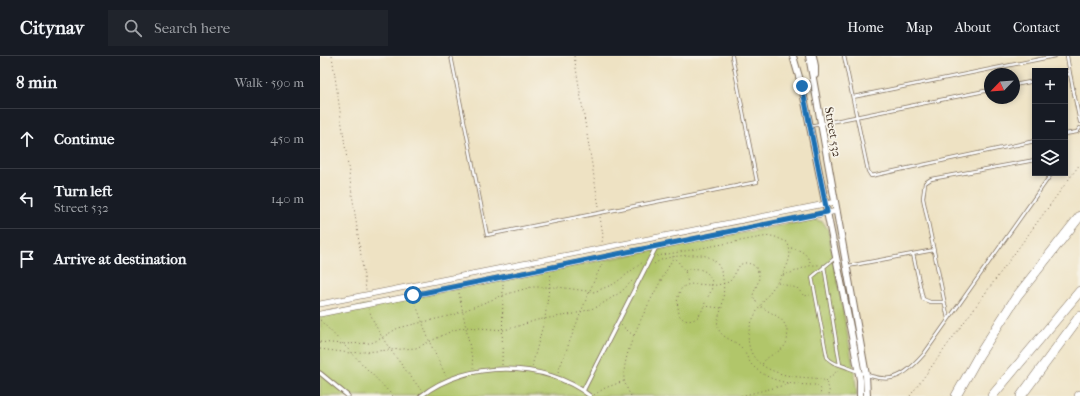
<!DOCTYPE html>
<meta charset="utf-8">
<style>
:root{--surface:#171b24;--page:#20242c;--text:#f1f3f6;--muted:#9ea1a6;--line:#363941}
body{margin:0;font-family:"IM FELL French Canon",serif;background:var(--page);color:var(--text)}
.controls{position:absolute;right:12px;top:12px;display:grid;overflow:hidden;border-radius:0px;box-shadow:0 2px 6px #0003}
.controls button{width:36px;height:36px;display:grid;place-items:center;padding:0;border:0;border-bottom:1px solid var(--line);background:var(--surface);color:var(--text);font:20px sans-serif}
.compass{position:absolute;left:664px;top:12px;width:36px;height:36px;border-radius:50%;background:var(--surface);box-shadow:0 2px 6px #0003;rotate:245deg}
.stop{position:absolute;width:12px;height:12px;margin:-9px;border:3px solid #1f6fb2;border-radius:50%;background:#fff}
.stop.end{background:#1f6fb2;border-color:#fff;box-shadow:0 1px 4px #0008}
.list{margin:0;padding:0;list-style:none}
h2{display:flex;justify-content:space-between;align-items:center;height:52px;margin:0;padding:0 16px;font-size:17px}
h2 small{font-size:13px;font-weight:400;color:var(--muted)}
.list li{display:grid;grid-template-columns:26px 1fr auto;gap:12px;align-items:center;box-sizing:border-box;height:60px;padding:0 16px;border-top:1px solid var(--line)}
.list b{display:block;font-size:15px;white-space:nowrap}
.list p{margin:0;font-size:13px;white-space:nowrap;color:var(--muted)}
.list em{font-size:13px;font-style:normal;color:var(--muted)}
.icon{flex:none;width:22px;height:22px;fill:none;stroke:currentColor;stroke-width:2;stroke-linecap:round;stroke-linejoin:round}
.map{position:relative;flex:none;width:760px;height:340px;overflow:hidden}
header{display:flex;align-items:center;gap:24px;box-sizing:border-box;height:56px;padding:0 20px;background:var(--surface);border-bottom:1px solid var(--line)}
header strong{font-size:19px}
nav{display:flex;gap:22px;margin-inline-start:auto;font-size:14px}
.search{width:280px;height:36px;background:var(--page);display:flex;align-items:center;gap:10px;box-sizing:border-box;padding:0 14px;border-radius:0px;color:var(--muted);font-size:15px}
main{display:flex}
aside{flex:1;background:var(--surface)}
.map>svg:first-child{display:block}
</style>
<header>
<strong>Citynav</strong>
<div class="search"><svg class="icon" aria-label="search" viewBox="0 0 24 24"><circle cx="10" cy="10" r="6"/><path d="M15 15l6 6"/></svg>Search here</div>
<nav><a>Home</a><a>Map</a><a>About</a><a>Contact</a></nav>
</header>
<main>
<aside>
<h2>8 min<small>Walk · 590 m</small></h2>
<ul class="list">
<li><svg class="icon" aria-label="ahead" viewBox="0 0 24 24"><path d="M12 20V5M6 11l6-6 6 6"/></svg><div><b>Continue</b></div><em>450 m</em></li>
<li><svg class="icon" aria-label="left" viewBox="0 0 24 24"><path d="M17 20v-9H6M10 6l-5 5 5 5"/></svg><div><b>Turn left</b><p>Street 532</p></div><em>140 m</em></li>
<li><svg class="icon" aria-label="arrive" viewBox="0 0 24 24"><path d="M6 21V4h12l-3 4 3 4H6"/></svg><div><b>Arrive at destination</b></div></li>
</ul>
</aside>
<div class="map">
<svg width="760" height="340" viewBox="0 0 760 340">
<rect width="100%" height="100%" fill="#f7f3e8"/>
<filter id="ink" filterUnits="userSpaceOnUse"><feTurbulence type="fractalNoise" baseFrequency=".025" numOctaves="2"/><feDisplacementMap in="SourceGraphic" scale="8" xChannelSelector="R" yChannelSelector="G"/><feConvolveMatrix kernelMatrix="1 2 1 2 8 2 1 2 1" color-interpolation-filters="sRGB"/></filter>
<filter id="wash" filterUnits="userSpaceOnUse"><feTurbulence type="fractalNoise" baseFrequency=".012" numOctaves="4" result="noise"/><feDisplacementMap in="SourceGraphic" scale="16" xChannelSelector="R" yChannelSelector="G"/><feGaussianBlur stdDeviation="0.9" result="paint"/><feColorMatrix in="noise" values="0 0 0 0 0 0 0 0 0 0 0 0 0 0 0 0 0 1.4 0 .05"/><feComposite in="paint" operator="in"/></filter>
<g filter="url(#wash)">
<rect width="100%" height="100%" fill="#eee2c3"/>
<path fill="#b1c66a" stroke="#767844" d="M 494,163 L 503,166 L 508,173 L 535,319 L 537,340 L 0,340 L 0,259 Z"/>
</g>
<g filter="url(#ink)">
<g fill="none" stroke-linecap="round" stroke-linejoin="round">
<g stroke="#7a6a58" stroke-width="4">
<path id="service" d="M 131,0 L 167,179 L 437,126 L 412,0
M 524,0 L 548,115 L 551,120 L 715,85
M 750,18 L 760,66
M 745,19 L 750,18 L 747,0
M 694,29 L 715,25
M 533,41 L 735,0
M 490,70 L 670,34
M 745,78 L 757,76 L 760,72
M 593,198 L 603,243 L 610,246 L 624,246
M 515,202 L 492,221 L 507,301 C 512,309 521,308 528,312 C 565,326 576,330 604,298 L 732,117
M 504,210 L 520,309
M 528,210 L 614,194
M 628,263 L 603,142 L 605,127 L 611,123 L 715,104"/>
</g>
<g stroke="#7a6a58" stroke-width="5">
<path id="pedestrian" d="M 0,317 L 28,340
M 263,335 L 336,191
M 101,340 C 146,304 225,304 270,340"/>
</g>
<g stroke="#7a6a58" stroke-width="6">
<path id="minor" d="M 0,248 L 515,146
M 0,258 L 517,155"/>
</g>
<g stroke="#7a6a58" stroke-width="8">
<path id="tertiary" d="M 473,0 L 482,31 L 534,291 L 540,324 L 540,340
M 489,0 L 546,319 L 547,340
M 493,0 L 495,10 L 495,18"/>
</g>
<g stroke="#7a6a58" stroke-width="10">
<path id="motorway" d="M 636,340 L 659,299 L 697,240 L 760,160
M 672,340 L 760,235
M 701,340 L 760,260
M 759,340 L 760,339"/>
</g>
<path stroke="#7a6a58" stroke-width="1" stroke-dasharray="1 3" stroke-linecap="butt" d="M 12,0 L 46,234
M 254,0 L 279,151
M 280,161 L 283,179 L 282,187
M 471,192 C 482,194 487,198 491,208
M 337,200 L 442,181 L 453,180 L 467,186 C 484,218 417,252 430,293 C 434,306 446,313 459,317 C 473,322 487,321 502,323 C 508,327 510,333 509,340
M 334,208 C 345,200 359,200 372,199 C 405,196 406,226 402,251 C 400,258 396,265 398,272 C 402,282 411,283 419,289 C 425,294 427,303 432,309 C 449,327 474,329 497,329 L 501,333 L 500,340
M 365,215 C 377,209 393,215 392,230 C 392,236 387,241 385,247 C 381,258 377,267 364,264 L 359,259 C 359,253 356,247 358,241 C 361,223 378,229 391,229 C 397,230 404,227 409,226 C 419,217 416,200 435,210 C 443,222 437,227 433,239 C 437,257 464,255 467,275 C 471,299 448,294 442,309
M 463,219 C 476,217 486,208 499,209
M 458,227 L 477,232 L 484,240 L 490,239
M 139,237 L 154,312
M 95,246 L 110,287 L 126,320
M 384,250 L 401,252
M 49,253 C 57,281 84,311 101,334
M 0,264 L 73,340
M 301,269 L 314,280
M 0,286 L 23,288 L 51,287 L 58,284 L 78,272 L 133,259 L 184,239 L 211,231 L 238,231 L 274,236 L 294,228 L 323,206
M 0,293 L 30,297 L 96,292 L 134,274 L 146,271 L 184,274 L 192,272 L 217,264 L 254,258 L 277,251 L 301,236 L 313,224
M 182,309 L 183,228
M 212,310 L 225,262 L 231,217
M 238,316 C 252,280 265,243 282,208
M 506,325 L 518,314
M 274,339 L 285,332 L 304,325
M 311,340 C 308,335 305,329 304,323 C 302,289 338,232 354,200 L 365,215 L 368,227
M 421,340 L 469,328
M 590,340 L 760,108"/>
<use href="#service" stroke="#fff" stroke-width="2.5"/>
<use href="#pedestrian" stroke="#fff" stroke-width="3.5"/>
<use href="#minor" stroke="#fff" stroke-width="5"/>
<use href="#tertiary" stroke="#fff" stroke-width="6"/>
<use href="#motorway" stroke="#fff" stroke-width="9"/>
</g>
</g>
<g fill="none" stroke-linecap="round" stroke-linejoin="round" filter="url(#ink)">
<path stroke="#1f6fb2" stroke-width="5" d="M 93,239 L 507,156 L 482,30"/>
</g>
<g text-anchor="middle" stroke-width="3.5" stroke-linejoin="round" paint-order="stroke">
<g font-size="12" fill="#3b2a1e" stroke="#f7f3e8">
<text transform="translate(513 76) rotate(80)" y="4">Street 532</text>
</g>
</g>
</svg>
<div class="controls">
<button>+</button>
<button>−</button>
<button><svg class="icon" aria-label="layers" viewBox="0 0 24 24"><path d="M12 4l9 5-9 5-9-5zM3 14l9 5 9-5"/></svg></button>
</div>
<svg class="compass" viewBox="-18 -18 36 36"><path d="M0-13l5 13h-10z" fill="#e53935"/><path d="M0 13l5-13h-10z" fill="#9ea1a6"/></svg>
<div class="stop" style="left:93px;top:239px"></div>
<div class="stop end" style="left:482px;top:30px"></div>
</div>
</main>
